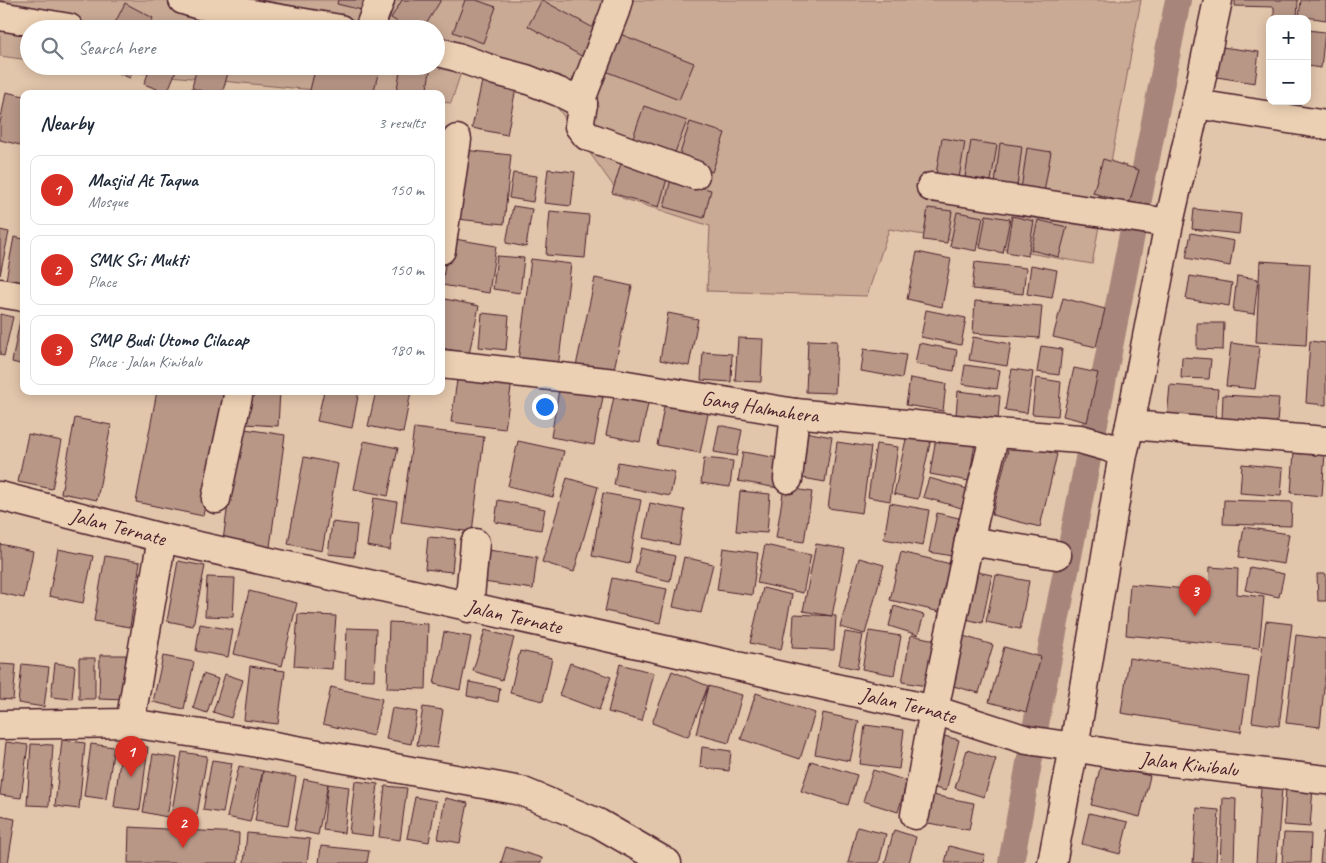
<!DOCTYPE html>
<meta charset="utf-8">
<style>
:root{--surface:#fff;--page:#f6f6f7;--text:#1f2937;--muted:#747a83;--line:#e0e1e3;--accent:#d93025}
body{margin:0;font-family:Caveat,sans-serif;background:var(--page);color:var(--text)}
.controls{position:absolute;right:15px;top:15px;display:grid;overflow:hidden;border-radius:10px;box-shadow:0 2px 12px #0003}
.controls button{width:45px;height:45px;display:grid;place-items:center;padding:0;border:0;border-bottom:1px solid var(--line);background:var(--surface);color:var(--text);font:25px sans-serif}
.you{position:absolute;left:544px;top:406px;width:18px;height:18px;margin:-12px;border:4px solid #fff;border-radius:50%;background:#1a73e8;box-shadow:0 0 0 8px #1a73e833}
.badge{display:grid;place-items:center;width:32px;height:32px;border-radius:50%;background:var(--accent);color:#fff;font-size:16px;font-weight:700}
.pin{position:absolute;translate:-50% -41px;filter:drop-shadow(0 1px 2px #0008)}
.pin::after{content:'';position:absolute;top:26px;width:18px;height:15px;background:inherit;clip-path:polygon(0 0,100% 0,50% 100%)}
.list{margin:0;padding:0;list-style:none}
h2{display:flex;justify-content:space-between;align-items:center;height:65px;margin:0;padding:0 20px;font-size:21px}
h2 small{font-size:16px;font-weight:400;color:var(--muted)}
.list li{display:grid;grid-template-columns:32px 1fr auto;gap:15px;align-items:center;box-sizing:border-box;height:70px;margin:0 10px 10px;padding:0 10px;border:1px solid var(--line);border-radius:10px}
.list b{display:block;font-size:19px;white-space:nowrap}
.list p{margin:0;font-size:16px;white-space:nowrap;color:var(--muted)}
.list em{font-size:16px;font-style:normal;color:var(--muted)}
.icon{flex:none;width:28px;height:28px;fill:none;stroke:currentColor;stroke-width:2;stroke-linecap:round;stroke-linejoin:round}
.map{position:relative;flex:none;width:1326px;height:863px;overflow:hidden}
.search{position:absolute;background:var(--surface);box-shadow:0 2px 12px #0003;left:20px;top:20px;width:425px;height:55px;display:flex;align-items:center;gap:12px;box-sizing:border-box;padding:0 18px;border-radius:28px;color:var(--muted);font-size:19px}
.panel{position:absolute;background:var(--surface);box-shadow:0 2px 12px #0003;left:20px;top:90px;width:425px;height:305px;border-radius:10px}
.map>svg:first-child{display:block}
</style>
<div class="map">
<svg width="1326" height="863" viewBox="0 0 1326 863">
<rect width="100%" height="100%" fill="#e2c6ab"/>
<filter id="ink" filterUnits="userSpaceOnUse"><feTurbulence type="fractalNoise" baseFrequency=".02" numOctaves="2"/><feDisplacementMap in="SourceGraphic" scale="10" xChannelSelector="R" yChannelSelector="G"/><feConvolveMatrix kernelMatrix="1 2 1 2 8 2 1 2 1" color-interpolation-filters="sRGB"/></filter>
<g filter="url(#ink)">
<path fill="#c9aa95" stroke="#8a6460" d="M 0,0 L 1141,0 L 1092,264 L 889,229 L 867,296 L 707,291 L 710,226 L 622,198 L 527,65 L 466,57 L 451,103 L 441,102 L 441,94 L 354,94 L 69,66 L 436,66 L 436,29 L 29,29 L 29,60 L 0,56 Z"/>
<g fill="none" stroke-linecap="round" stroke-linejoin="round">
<path stroke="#a7857a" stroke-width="26" d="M 1011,863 L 1037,719 L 1178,0"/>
</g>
<path fill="#b89787" stroke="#4a1f2b" d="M 338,0 L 373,0 L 370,12 L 337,4 Z
M 402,0 L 441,0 L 423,29 L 409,29 L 391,18 Z
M 465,0 L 476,0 L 496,7 L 483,43 L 453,32 Z
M 542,0 L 599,31 L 585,58 L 528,26 Z
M 1235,0 L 1298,0 L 1297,19 L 1274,19 L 1274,7 L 1235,6 Z
M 1301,0 L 1326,0 L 1326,20 L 1299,16 Z
M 125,3 L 153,18 L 148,29 L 112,29 Z
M 1307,30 L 1325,32 L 1321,68 L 1307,66 Z
M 620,34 L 694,63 L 679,100 L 605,71 Z
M 1214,46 L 1259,52 L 1255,83 L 1210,76 Z
M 101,66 L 135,66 L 130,78 Z
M 151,66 L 178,66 L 167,93 L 144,84 Z
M 197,66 L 230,66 L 222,94 L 212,94 L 192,88 Z
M 316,66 L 380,66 L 373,94 L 309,94 Z
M 401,66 L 431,66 L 426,94 L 396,94 Z
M 482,81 L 516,88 L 507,135 L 472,128 Z
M 6,92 L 24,96 L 24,146 L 0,140 L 0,123 Z
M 644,106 L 687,121 L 674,155 L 632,140 Z
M 690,122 L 725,133 L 712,172 L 678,160 Z
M 942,138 L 965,142 L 959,178 L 936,174 Z
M 971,141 L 997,145 L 991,181 L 965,177 Z
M 1000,143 L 1022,146 L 1017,187 L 995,184 Z
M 1027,148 L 1051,152 L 1044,192 L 1021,189 Z
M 464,150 L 511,155 L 504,224 L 457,219 Z
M 624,154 L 670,168 L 659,207 L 612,193 Z
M 1103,159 L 1139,170 L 1129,204 L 1093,193 Z
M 548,169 L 575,172 L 571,206 L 544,203 Z
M 513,173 L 537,176 L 533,202 L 509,198 Z
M 671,179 L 711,190 L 704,218 L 664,207 Z
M 513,206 L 532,209 L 526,247 L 506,243 Z
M 928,208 L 952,211 L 947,243 L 923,240 Z
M 1194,209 L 1241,214 L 1239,234 L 1192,229 Z
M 550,211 L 589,215 L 585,258 L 546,255 Z
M 957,212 L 983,217 L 977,251 L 950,246 Z
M 986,215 L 1010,219 L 1003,253 L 980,248 Z
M 1012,216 L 1034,221 L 1028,256 L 1006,252 Z
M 1038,220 L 1067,227 L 1059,257 L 1031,250 Z
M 0,230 L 9,232 L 0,275 Z
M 1191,233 L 1234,241 L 1230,266 L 1186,258 Z
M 14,237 L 24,239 L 24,289 L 5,285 Z
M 449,238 L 496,246 L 489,293 L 442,285 Z
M 917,252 L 951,259 L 942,307 L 907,299 Z
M 497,256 L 524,258 L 520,293 L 493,289 Z
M 531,259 L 571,264 L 558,367 L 518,361 Z
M 1260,261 L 1310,264 L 1306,345 L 1256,342 Z
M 975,262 L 1026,268 L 1023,294 L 972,289 Z
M 1031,265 L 1057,270 L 1052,298 L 1027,294 Z
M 1190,276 L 1232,283 L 1229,306 L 1186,299 Z
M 1237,276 L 1258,279 L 1254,314 L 1233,311 Z
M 595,278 L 632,286 L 613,374 L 576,366 Z
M 1063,298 L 1105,309 L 1096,347 L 1053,337 Z
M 445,299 L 479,306 L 469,354 L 441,348 L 441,316 Z
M 975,301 L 1042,306 L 1039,338 L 973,333 Z
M 926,310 L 966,318 L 961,345 L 921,337 Z
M 482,313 L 509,316 L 506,350 L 479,347 Z
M 668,313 L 698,319 L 689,366 L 660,360 Z
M 0,314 L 13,317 L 4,356 L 0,355 Z
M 21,315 L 24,315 L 24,365 L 12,362 Z
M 1197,323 L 1224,323 L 1223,350 L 1197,349 Z
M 973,337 L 1011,344 L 1007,366 L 969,360 Z
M 738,338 L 763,339 L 761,382 L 735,381 Z
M 808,340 L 837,341 L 835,393 L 806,392 Z
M 1310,341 L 1326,343 L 1326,405 L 1306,403 Z
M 919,343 L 957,350 L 954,371 L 915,364 Z
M 1231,343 L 1260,347 L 1255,389 L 1226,386 Z
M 1041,346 L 1062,349 L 1059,375 L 1037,372 Z
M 864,349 L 906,355 L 902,378 L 861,371 Z
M 703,352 L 732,354 L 731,382 L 701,380 Z
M 1182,357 L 1211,359 L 1209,379 L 1181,378 Z
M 965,365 L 1000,370 L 997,389 L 962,384 Z
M 1074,368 L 1098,373 L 1087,422 L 1063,416 Z
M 1012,369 L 1033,372 L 1027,413 L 1005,410 Z
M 458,373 L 512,381 L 505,429 L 451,422 Z
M 910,378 L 946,384 L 943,411 L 906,405 Z
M 1036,378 L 1061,382 L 1058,416 L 1032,414 Z
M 1170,385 L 1218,389 L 1215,422 L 1167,418 Z
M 616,387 L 650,394 L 640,442 L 606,435 Z
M 559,389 L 603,397 L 594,445 L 551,437 Z
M 157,391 L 227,391 L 203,516 L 136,502 Z
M 247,391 L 280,391 L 278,426 L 245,424 Z
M 324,391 L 359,391 L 352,428 L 317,421 Z
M 376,391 L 411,391 L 403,433 L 368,426 Z
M 958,391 L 1000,396 L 998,419 L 956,415 Z
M 1223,395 L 1279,398 L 1277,423 L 1222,419 Z
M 666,396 L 710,404 L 700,453 L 657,445 Z
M 75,418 L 111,425 L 97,500 L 61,493 Z
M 719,425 L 742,430 L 737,456 L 714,452 Z
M 238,428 L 285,435 L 270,547 L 223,541 Z
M 414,428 L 484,437 L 472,532 L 401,522 Z
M 908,430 L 932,434 L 918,499 L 894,494 Z
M 800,431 L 832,437 L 825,482 L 792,476 Z
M 937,431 L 976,437 L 969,481 L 930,474 Z
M 28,434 L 62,441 L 52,489 L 18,482 Z
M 364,441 L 398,448 L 388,496 L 354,489 Z
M 518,441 L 564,451 L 553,497 L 508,486 Z
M 837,442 L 871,447 L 862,513 L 828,508 Z
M 1010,442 L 1057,454 L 1040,527 L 992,515 Z
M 876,444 L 898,447 L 890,501 L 868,497 Z
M 1294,451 L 1325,453 L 1322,496 L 1291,493 Z
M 743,452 L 784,459 L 778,488 L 738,481 Z
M 304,457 L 338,464 L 322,551 L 288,544 Z
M 704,458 L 733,461 L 730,487 L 701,483 Z
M 618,462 L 675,472 L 670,496 L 614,485 Z
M 1242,464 L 1283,468 L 1281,496 L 1240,493 Z
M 567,478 L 598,487 L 574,572 L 542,562 Z
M 929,478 L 971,490 L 965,509 L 923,497 Z
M 784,487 L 812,492 L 804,542 L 776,538 Z
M 740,491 L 770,494 L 767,533 L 736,531 Z
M 603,493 L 641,500 L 629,564 L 592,556 Z
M 374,498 L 397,502 L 390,550 L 367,546 Z
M 498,500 L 545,509 L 541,530 L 495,522 Z
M 1224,500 L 1292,502 L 1291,526 L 1223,524 Z
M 650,503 L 685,510 L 679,545 L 643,538 Z
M 890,503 L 929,510 L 923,546 L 884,539 Z
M 937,513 L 959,518 L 952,556 L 929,552 Z
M 332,522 L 357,525 L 354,557 L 328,554 Z
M 1244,527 L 1289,534 L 1284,564 L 1239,557 Z
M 428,537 L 455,539 L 452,572 L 425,569 Z
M 0,544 L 33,551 L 24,598 L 0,593 Z
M 816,544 L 845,549 L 832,616 L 803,611 Z
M 765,545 L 811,555 L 803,593 L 757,583 Z
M 641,548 L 675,556 L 670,581 L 635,573 Z
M 723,548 L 758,553 L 752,595 L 717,590 Z
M 58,549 L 93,556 L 83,603 L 49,596 Z
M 488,550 L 537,557 L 533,589 L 483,582 Z
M 901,552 L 951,564 L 940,612 L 890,600 Z
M 105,556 L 140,562 L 130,627 L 94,621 Z
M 684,557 L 713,564 L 701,613 L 673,607 Z
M 859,558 L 884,565 L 865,634 L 840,627 Z
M 178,561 L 205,566 L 193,626 L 167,621 Z
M 1210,567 L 1238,569 L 1237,594 L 1264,597 L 1259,648 L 1126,635 L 1130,584 L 1209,591 Z
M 1250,567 L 1284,574 L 1279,597 L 1245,590 Z
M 968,570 L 992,575 L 982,623 L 958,617 Z
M 1317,574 L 1326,574 L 1326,601 L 1318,601 Z
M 996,575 L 1029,581 L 1020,629 L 986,622 Z
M 207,577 L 235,578 L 233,617 L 205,616 Z
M 612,578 L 667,589 L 660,623 L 605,611 Z
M 763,588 L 792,595 L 781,650 L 750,643 Z
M 249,591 L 297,603 L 282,666 L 234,654 Z
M 894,606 L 924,615 L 918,635 L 889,626 Z
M 298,614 L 336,616 L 332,669 L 294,666 Z
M 794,614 L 836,616 L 834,650 L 792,648 Z
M 1266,621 L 1292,624 L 1279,726 L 1252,722 Z
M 389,622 L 428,624 L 426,689 L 387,688 Z
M 200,624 L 233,630 L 228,657 L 196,651 Z
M 347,628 L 376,629 L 374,680 L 345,679 Z
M 485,630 L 514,638 L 502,680 L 473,671 Z
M 869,631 L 901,636 L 894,675 L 862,669 Z
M 444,632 L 471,637 L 460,690 L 434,684 Z
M 845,632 L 863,635 L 857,669 L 839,665 Z
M 911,635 L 935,640 L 927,686 L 902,682 Z
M 960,635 L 993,645 L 979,693 L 946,684 Z
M 1296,635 L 1326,639 L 1326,668 L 1320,727 L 1286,723 Z
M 1004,647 L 1041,657 L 1026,712 L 989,702 Z
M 520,651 L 552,658 L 543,701 L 510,693 Z
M 100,655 L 126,655 L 125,700 L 99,699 Z
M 163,656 L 194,662 L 184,709 L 153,702 Z
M 79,658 L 95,658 L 95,699 L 79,699 Z
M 1129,658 L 1249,677 L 1241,732 L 1121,713 Z
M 55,663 L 75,666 L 72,699 L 51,697 Z
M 570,663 L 611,677 L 599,710 L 559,695 Z
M 0,664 L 16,665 L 13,700 L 0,699 Z
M 22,664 L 49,667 L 44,707 L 18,703 Z
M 620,664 L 654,673 L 642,721 L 608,712 Z
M 250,666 L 285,671 L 278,724 L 244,720 Z
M 672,671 L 708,686 L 688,737 L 652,723 Z
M 203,674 L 218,679 L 207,713 L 193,708 Z
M 225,674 L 243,680 L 231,718 L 213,712 Z
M 469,682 L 500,688 L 498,702 L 467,696 Z
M 708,686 L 742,695 L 729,743 L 696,734 Z
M 331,687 L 382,699 L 373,736 L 323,724 Z
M 756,693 L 815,713 L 800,759 L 741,739 Z
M 423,707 L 443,710 L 437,748 L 417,745 Z
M 392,708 L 417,712 L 411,744 L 386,739 Z
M 823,713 L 859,721 L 850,761 L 815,754 Z
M 865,725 L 904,730 L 899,769 L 860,764 Z
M 937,734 L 959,740 L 946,791 L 924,785 Z
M 62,740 L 85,743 L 79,809 L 55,806 Z
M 6,742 L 28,745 L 21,798 L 0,795 Z
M 31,744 L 53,745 L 49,806 L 27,805 Z
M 91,744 L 114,747 L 106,799 L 84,796 Z
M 122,744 L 148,747 L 140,810 L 114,807 Z
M 702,747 L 731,751 L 729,771 L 700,767 Z
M 967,750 L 996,759 L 984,797 L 955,788 Z
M 182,752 L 207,756 L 197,815 L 172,811 Z
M 153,754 L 177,758 L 167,817 L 143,812 Z
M 212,760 L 232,763 L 223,813 L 203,810 Z
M 811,761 L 857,775 L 848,805 L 801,791 Z
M 1101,764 L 1150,776 L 1140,817 L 1091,805 Z
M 239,766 L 263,771 L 250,822 L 227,817 Z
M 873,770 L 907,781 L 898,812 L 863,801 Z
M 263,771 L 296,777 L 288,826 L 255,821 Z
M 304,779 L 328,784 L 318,835 L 294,830 Z
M 355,781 L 378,784 L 372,836 L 349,833 Z
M 328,784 L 349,787 L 344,833 L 323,830 Z
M 385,786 L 407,788 L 400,840 L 379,837 Z
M 1286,786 L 1313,788 L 1310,827 L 1284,825 Z
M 1261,787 L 1282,789 L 1276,863 L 1256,863 Z
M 927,794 L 974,803 L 969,830 L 922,822 Z
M 415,797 L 436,801 L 429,842 L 407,838 Z
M 445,798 L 468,803 L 460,843 L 438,839 Z
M 1223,798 L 1236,799 L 1234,863 L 1220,863 Z
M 1197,808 L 1219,810 L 1216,863 L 1193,863 Z
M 1089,813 L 1128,822 L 1120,854 L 1082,844 Z
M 0,816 L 15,819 L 8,863 L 0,863 Z
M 129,827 L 239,833 L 238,863 L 128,863 Z
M 857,827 L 886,834 L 879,863 L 848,863 Z
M 894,830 L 916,837 L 909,863 L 885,863 Z
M 1323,832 L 1326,832 L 1326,863 L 1320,863 Z
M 247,833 L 310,839 L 307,863 L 244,863 Z
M 1284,833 L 1311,834 L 1310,863 L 1282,863 Z
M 321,846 L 369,851 L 367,863 L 319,863 Z
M 949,846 L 985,855 L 983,863 L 945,863 Z
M 506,847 L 542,858 L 541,863 L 501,863 Z"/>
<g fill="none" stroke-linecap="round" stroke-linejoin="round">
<g stroke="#4a1f2b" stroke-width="31">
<g id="minor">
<path d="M 183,0 L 199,5 L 340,29"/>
<path d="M 0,16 L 69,28"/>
<path d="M 369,29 L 380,0"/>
<path d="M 436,51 L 457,57 L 496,71 L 526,79 L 559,92 L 583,104 L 582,97 L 615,11 L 618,0"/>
<path d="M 583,104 L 579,126 L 587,136 L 695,175"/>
<path d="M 1196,104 L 1326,125"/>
<path d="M 931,187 L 1169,223"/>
<path d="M 441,250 L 457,139"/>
<path d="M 0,293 L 24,297"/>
<path id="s1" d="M 441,364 L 615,383 L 795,413 L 995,433 L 1080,439 L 1108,447 L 1123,454"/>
<path d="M 1130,425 L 1326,441"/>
<path d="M 788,479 L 795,413"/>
<path id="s2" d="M 0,496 L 162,538 L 934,710 L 1027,740 L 1074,747 L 1130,757 L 1326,780"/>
<path d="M 216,499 L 239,391"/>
<path d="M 969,541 L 1057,555"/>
<path d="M 469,608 L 475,543"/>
<path d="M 130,723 L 162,538"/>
<path d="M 0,725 L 130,723 L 247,741 L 521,791 L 598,823 L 667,863"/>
<path d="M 915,815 L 934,710 L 969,541 L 995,433"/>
<path d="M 1052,863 L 1074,747 L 1123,454 L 1130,425 L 1169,223 L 1196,104 L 1218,0"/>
</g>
</g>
<use href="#minor" stroke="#ecd0b3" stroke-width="28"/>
</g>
</g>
<g text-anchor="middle" stroke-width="4" stroke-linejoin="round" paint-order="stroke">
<g font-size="21" fill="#4a1f2b" stroke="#ecd0b3">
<text dy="7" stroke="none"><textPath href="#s1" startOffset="322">Gang Halmahera</textPath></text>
<text dy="7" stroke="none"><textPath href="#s2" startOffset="122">Jalan Ternate</textPath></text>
<text dy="7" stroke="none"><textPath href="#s2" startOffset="528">Jalan Ternate</textPath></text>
<text dy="7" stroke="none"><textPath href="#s2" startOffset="932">Jalan Ternate</textPath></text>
<text dy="7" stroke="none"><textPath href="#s2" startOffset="1220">Jalan Kinibalu</textPath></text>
</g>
</g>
</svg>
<div class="controls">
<button>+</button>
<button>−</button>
</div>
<div class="you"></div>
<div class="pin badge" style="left:131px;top:777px">1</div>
<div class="pin badge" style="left:183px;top:848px">2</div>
<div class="pin badge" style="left:1195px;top:616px">3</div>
<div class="search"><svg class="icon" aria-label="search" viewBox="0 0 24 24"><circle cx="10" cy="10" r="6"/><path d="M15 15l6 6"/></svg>Search here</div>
<section class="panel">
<h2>Nearby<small>3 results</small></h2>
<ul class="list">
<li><span class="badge">1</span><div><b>Masjid At Taqwa</b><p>Mosque</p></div><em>150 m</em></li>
<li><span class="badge">2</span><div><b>SMK Sri Mukti</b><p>Place</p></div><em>150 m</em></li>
<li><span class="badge">3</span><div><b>SMP Budi Utomo Cilacap</b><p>Place · Jalan Kinibalu</p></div><em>180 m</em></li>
</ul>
</section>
</div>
